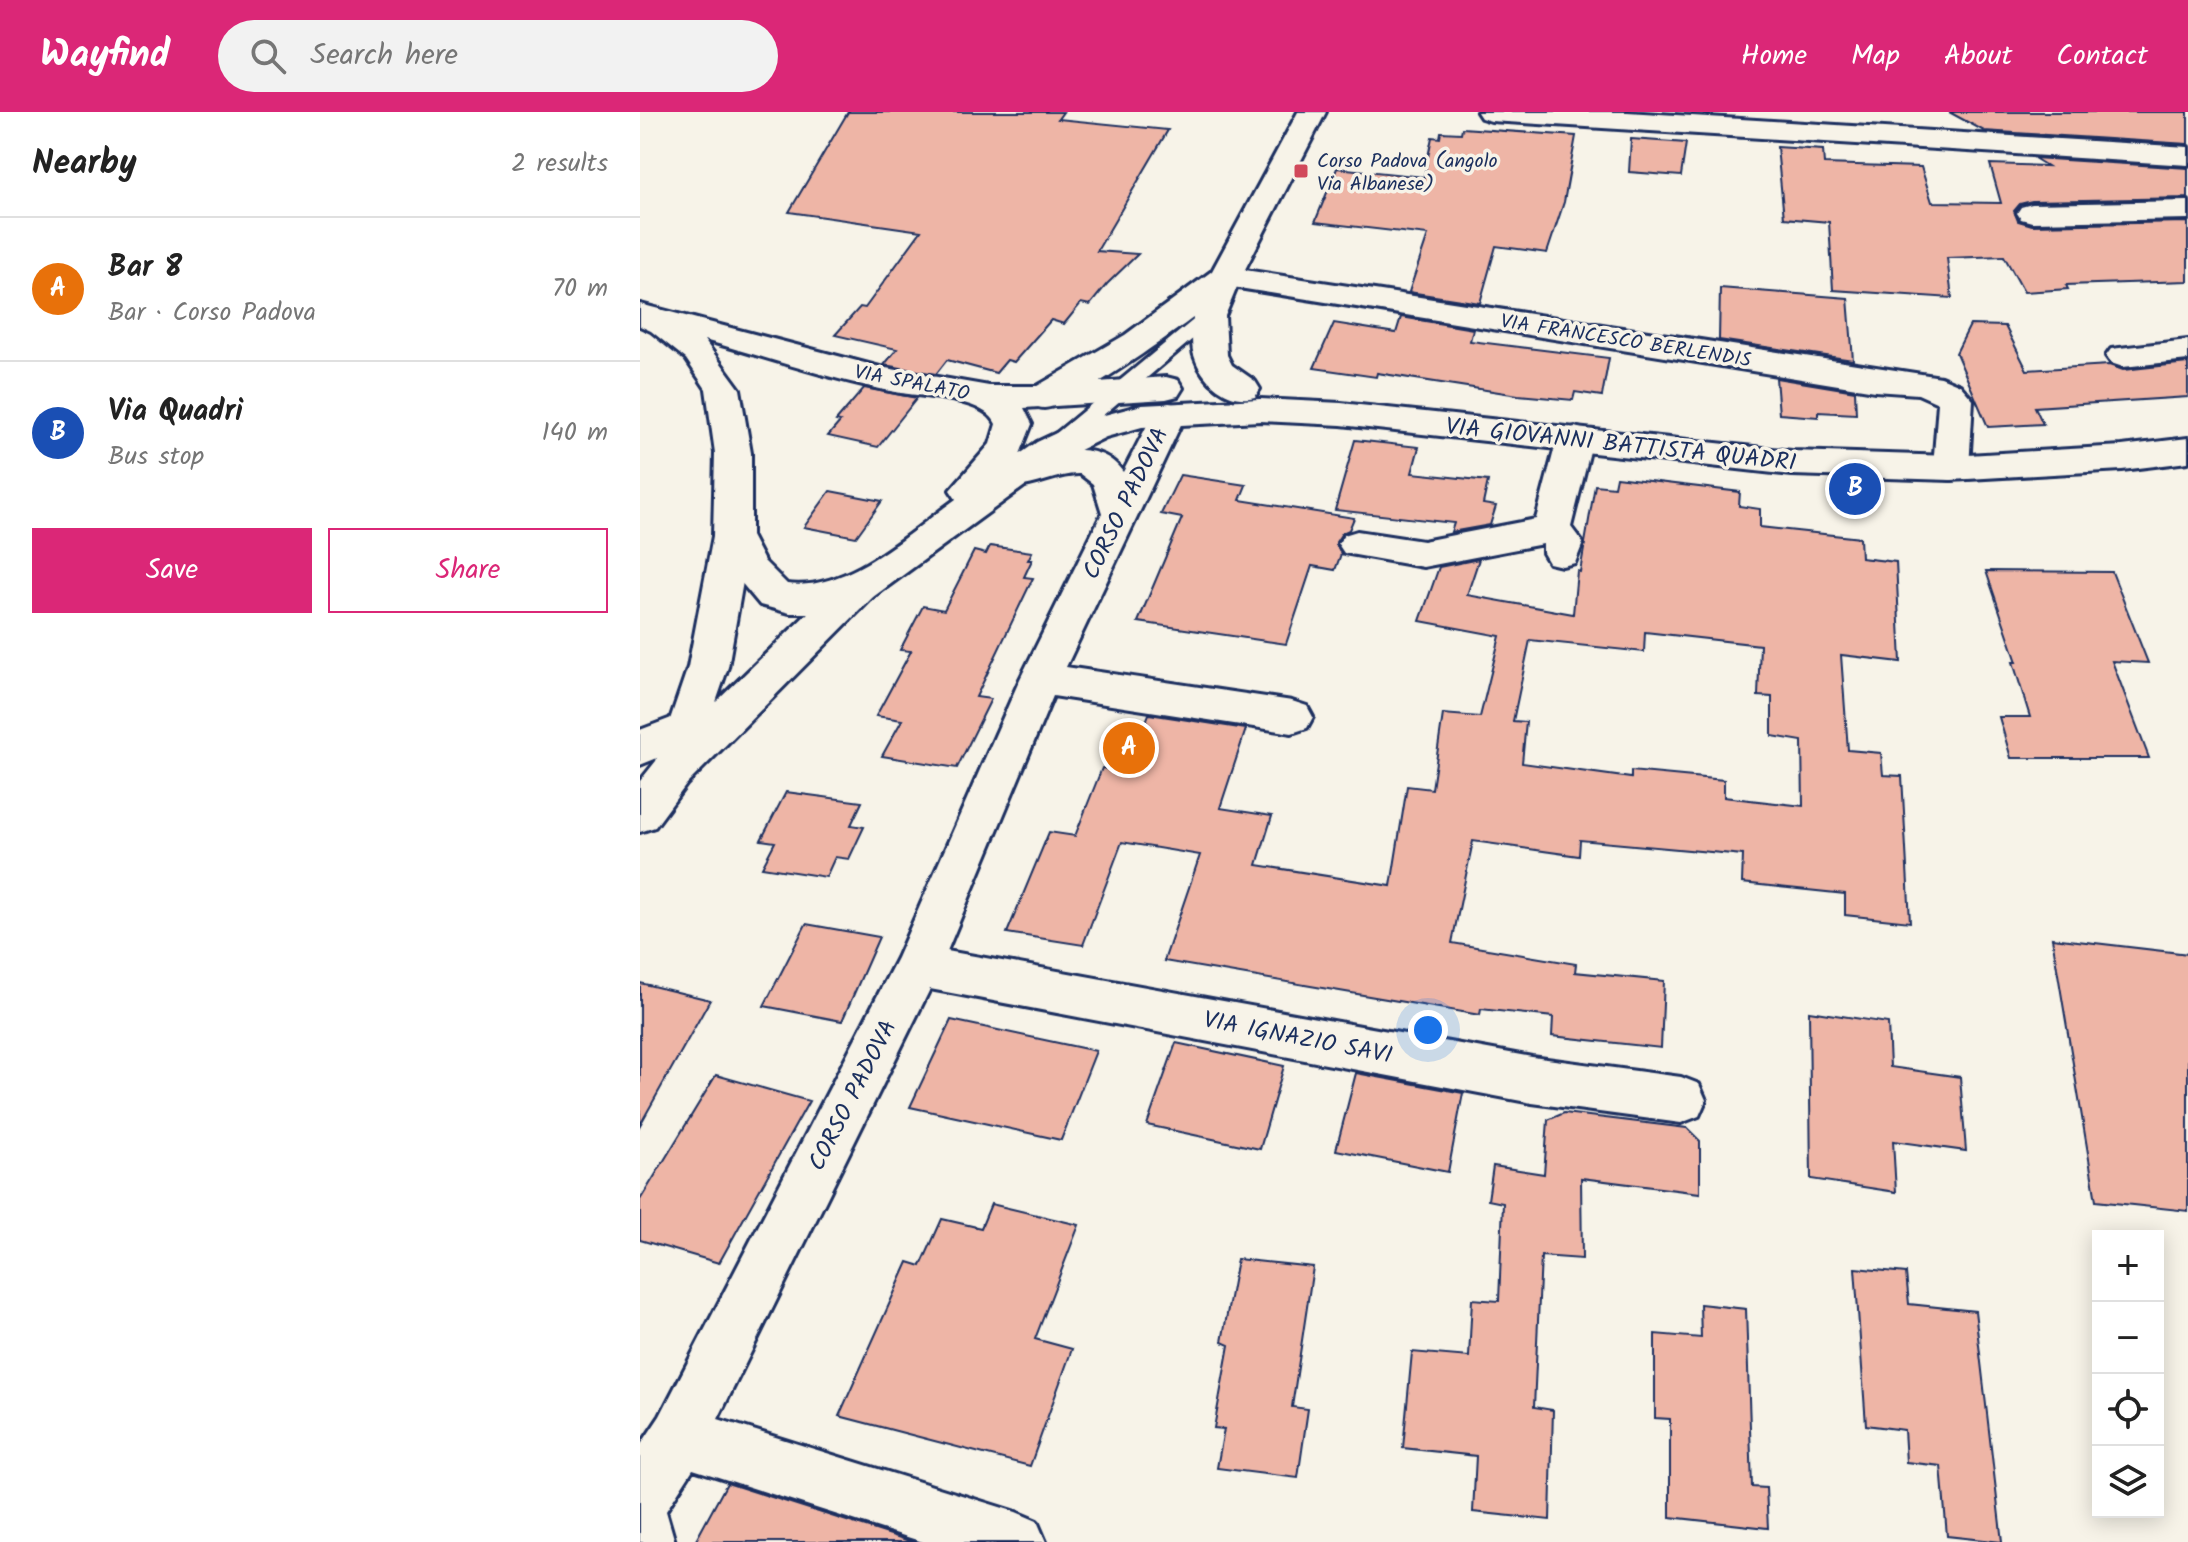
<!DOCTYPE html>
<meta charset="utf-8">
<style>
:root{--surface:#fff;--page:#f2f2f2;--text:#222;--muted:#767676;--line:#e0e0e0;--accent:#db2777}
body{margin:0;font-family:Kalam,sans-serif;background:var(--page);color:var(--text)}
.controls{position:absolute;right:24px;bottom:24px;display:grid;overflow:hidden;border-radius:0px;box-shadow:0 4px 20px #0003}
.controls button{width:72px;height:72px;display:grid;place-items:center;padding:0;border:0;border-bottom:2px solid var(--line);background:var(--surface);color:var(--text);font:40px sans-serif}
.you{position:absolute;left:788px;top:918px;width:28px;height:28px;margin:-20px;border:6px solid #fff;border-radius:50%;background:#1a73e8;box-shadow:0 0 0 12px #1a73e833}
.badge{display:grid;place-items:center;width:52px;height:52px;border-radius:50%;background:var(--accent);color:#fff;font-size:26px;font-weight:700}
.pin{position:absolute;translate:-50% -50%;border:4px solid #fff;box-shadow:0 2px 8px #0006}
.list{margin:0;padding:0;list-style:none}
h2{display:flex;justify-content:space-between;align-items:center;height:104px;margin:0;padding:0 32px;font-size:34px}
h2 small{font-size:26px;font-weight:400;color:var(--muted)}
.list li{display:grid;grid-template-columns:52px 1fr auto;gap:24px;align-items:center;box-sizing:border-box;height:144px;padding:0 32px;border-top:2px solid var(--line)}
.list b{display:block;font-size:30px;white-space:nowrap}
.list p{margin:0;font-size:26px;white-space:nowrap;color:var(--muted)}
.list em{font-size:26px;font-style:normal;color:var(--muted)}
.actions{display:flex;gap:16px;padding:24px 32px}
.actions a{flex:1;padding:18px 0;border:2px solid var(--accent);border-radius:0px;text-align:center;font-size:28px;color:var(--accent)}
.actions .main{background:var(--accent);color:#fff}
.icon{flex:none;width:44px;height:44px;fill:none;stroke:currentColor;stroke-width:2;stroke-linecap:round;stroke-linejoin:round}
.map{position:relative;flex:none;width:1548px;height:1430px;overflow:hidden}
header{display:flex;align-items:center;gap:48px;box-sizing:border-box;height:112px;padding:0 40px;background:var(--accent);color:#fff}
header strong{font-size:38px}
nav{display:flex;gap:44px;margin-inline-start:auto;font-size:28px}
.search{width:560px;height:72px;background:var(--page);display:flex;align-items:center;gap:20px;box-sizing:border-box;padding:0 28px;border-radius:44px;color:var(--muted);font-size:30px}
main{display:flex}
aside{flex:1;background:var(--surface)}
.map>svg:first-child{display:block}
</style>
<header>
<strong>Wayfind</strong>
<div class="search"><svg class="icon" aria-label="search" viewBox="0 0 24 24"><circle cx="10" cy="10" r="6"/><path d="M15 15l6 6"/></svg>Search here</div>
<nav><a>Home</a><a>Map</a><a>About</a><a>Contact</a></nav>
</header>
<main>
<aside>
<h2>Nearby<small>2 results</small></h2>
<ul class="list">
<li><span class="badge" style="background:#e8710a">A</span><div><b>Bar 8</b><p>Bar · Corso Padova</p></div><em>70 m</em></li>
<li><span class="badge" style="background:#1a4fb4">B</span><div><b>Via Quadri</b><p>Bus stop</p></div><em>140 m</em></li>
</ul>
<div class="actions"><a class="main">Save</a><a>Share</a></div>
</aside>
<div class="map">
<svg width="1548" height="1430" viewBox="0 0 1548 1430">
<rect width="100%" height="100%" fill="#f7f3e8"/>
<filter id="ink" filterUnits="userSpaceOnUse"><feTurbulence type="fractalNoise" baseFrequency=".0125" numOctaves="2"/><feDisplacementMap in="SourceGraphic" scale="16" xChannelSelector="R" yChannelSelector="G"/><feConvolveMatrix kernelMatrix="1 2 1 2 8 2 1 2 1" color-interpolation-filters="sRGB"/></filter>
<g filter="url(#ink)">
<path fill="#eeb5a6" stroke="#1b2f5e" stroke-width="2" fill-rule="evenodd" d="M 208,0 L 423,0 L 418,7 L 528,18 L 457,139 L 498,142 L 467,172 L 450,193 L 441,191 L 424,212 L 411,208 L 374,250 L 367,248 L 356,261 L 307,248 L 296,262 L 244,253 L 257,237 L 195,223 L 220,195 L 225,196 L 281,119 L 149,100 Z
M 1309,0 L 1548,0 L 1548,32 L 1344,19 Z
M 822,16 L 936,24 L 924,90 L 907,141 L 856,134 L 840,191 L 769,180 L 788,123 L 675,110 L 697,56 L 784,65 L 792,25 L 800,26 L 801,20 L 821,21 Z
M 991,27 L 1046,31 L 1041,64 L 989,60 Z
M 1137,35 L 1183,38 L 1184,52 L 1281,55 L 1292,90 L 1361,91 L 1350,52 L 1407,54 L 1394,46 L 1548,56 L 1548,86 L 1392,89 L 1380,92 L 1374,99 L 1378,109 L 1392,113 L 1548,110 L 1548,169 L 1426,173 L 1428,177 L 1384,180 L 1364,144 L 1307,146 L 1312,186 L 1193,178 L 1189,110 L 1144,106 Z
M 1080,176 L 1208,186 L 1213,248 L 1079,228 Z
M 761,205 L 833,217 L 830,229 L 969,246 L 962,284 L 935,280 L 933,288 L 878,283 L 737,261 L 736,265 L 674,256 L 694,211 L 756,221 Z
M 1330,213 L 1365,214 L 1387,258 L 1469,253 L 1483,258 L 1548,251 L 1548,285 L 1395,295 L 1403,312 L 1348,315 L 1316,241 Z
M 1136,266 L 1215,279 L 1216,302 L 1178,300 L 1178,305 L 1139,302 Z
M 224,276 L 277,286 L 238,335 L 188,324 L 200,310 L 196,309 Z
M 715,328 L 779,335 L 772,361 L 848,369 L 843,392 L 856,394 L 850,413 L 811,420 L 814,411 L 695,398 Z
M 540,363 L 606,373 L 600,388 L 714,406 L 709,418 L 702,421 L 696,430 L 701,442 L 695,458 L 672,454 L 646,532 L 498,510 L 542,406 L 521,402 Z
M 976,365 L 1100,380 L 1099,394 L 1120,397 L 1120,415 L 1220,426 L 1221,446 L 1256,450 L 1261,550 L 1201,543 L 1208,638 L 1241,641 L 1243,663 L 1262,664 L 1270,810 L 1205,803 L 1205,782 L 1102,771 L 1103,743 L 940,728 L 939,744 L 833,729 L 812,831 L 936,852 L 935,860 L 1024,869 L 1021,936 L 912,924 L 913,905 L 841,897 L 840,903 L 524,849 L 560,743 L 482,730 L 443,833 L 367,821 L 409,720 L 435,724 L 462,656 L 486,660 L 509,602 L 606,617 L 580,696 L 632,704 L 617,753 L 751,774 L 767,674 L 792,677 L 803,602 L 840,605 L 860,524 L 780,509 L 799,455 L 839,447 L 827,483 L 933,502 L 937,459 L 940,460 L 955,373 L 974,375 ZM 1005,520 L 1120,533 L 1118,584 L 1132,585 L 1132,624 L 1162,629 L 1163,694 L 1084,685 L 1084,668 L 991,659 L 991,666 L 882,651 L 886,610 L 873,609 L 890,528 L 1004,540 Z
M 190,379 L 242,389 L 216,425 L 164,415 Z
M 350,434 L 392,440 L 388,448 L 392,448 L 384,465 L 393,466 L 336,585 L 351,587 L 317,656 L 242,644 L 262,608 L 236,604 L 271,539 L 260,538 L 283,494 L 304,498 L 334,439 L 346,442 Z
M 1346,459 L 1472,460 L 1508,551 L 1472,549 L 1509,646 L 1371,646 L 1359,605 L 1390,605 L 1373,550 L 1377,550 Z
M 146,680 L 222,690 L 211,713 L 224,715 L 209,747 L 195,745 L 186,765 L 122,755 L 135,730 L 121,728 Z
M 166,812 L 239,825 L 202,909 L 124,894 Z
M 1412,826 L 1548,842 L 1548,1099 L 1456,1089 Z
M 0,871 L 70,888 L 0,1013 Z
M 1169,899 L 1248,911 L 1250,955 L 1320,965 L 1326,1039 L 1253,1029 L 1256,1080 L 1171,1067 Z
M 311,908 L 456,939 L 421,1028 L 270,995 Z
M 536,931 L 644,954 L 620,1037 L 507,1013 Z
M 716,961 L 823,981 L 808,1060 L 696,1038 Z
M 76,963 L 169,989 L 79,1151 L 0,1128 L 0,1088 Z
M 924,1001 L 1047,1016 L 1060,1029 L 1060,1081 L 941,1066 L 942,1147 L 901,1144 L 894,1295 L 913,1298 L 910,1408 L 833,1400 L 836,1344 L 763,1336 L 772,1240 L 829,1245 L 832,1187 L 859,1189 L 863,1091 L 848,1088 L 853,1054 L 904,1062 L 908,1008 Z
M 351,1092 L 439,1113 L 395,1227 L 432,1237 L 390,1354 L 199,1304 L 268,1150 L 281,1154 L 302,1107 L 341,1116 Z
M 597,1147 L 673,1155 L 652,1295 L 668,1297 L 658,1366 L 577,1356 L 584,1317 L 574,1316 L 589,1233 L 582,1230 Z
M 1215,1156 L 1266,1161 L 1269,1192 L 1335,1199 L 1362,1430 L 1307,1424 L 1301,1354 L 1266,1350 L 1264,1318 L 1226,1313 Z
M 1060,1192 L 1106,1197 L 1112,1375 L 1126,1376 L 1128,1416 L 1030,1405 L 1030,1307 L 1015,1306 L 1015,1222 L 1061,1226 Z
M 87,1371 L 273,1430 L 55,1430 Z"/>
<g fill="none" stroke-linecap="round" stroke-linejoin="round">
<g stroke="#1b2f5e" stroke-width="6">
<path id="service" d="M 569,199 L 578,204 L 575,208 L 428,333 L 414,333 L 411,328 L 414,323 L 563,200 Z"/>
</g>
<g stroke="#1b2f5e" stroke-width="6">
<path id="minor" d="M 837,0 L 987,0 L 1548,35 L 1548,53 L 851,9 L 841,6 Z
M 1548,89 L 1548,107 L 1392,110 L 1381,107 L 1377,101 L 1381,95 L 1392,92 Z
M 585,155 L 1301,265 L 1320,273 L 1333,288 L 1329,356 L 1324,365 L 1311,368 L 1298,365 L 1293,356 L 1298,291 L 1278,282 L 1235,279 L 574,172 L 569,165 L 574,158 Z
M 1548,228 L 1548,248 L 1483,255 L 1471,251 L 1466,244 L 1471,237 Z
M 529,291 L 541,294 L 546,302 L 426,555 L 652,589 L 667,594 L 673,605 L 667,616 L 652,621 L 413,584 L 307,839 L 892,945 L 1041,965 L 1059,972 L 1066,988 L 1059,1004 L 1041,1011 L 892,991 L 290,877 L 78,1307 L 376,1400 L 397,1409 L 406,1430 L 283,1430 L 53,1357 L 26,1399 L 35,1430 L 0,1430 L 0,1334 L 20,1304 L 257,846 L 380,567 L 462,401 L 453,372 L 440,362 C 414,361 389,380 364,373 L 359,364 L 364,355 C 400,343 456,321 483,360 L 517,294 Z
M 935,315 L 948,319 L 953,327 L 931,415 L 943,431 L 935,451 L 922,454 L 909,451 L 903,441 L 903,432 L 783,455 L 704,441 L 698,432 L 704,423 L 717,419 L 783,429 L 896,407 L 917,327 L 922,319 Z
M 47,600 L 62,604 L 68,616 L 62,628 L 0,653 L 0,618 Z"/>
</g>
<g stroke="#1b2f5e" stroke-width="6">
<path id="tertiary" d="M 658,0 L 686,0 L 601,165 L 585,204 L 587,243 L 592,253 L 615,269 L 620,277 L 615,285 C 589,292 563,270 555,246 C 550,234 553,218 553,206 C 528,224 430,296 404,296 C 400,296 396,294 392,293 L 387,285 L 392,277 L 485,223 L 572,159 Z"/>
</g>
<g stroke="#1b2f5e" stroke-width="6">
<path id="secondary" d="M 92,411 L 105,415 L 111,424 L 88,555 L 76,590 L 205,465 L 219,461 L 233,465 L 238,475 L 233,485 L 46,673 L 15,715 L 0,720 L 0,669 L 16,649 L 48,555 L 73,424 L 79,415 Z"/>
</g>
<g stroke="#1b2f5e" stroke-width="6">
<path id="primary" d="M 0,192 L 240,255 L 349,274 L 404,274 L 526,265 L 538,268 L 543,276 L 538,284 L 526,287 L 384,296 L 392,312 L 380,342 L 397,330 L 442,309 L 502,293 L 620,287 L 701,291 L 1152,339 L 1311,344 L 1482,334 L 1548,326 L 1548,350 L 1482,358 L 1311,368 L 1152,363 L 701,313 L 620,309 L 502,315 L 466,325 L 423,346 L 233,485 L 171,501 L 150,501 L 120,493 L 90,457 L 73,424 L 75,341 L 66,277 L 46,247 L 11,219 L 0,214 ZM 64,228 C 129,246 195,269 261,281 C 286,285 346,287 356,312 L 350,332 L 310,378 L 316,387 C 268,421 208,480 147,472 L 124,449 L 111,424 L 111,341 L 100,277 Z"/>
</g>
<use href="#service" fill="#f7f3e8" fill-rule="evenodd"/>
<use href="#minor" fill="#f7f3e8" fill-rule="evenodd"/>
<use href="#tertiary" fill="#f7f3e8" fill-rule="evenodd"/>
<use href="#secondary" fill="#f7f3e8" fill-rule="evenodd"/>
<use href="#primary" fill="#f7f3e8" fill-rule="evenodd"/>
</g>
</g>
<rect fill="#d1495b" stroke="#f7f3e8" stroke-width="3" x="653" y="51" width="16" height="16" rx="4"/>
<g text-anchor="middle" stroke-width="7" stroke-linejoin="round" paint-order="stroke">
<g font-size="20" fill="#1b2f5e" stroke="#f7f3e8" text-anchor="start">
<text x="677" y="55">Corso Padova (angolo<tspan x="677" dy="23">Via Albanese)</tspan></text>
</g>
<g font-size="20" fill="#1b2f5e" stroke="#f7f3e8">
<text transform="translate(986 228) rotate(9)" y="7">VIA FRANCESCO BERLENDIS</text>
<text transform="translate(272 270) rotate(11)" y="7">VIA SPALATO</text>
</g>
<g font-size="24" fill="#1b2f5e" stroke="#f7f3e8">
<text transform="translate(981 332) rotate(6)" y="8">VIA GIOVANNI BATTISTA QUADRI</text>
<text transform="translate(485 391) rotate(-64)" y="8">CORSO PADOVA</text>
<text transform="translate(658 925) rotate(11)" y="8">VIA IGNAZIO SAVI</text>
<text transform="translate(212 983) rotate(-63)" y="8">CORSO PADOVA</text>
</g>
</g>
</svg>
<div class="controls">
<button>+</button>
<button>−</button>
<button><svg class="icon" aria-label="locate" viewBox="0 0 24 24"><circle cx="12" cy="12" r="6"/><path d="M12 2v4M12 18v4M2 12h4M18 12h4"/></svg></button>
<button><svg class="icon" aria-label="layers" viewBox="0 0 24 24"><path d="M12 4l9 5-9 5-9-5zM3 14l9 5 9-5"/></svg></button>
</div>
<div class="you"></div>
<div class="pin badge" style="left:489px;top:636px;background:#e8710a">A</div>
<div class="pin badge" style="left:1215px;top:377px;background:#1a4fb4">B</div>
</div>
</main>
